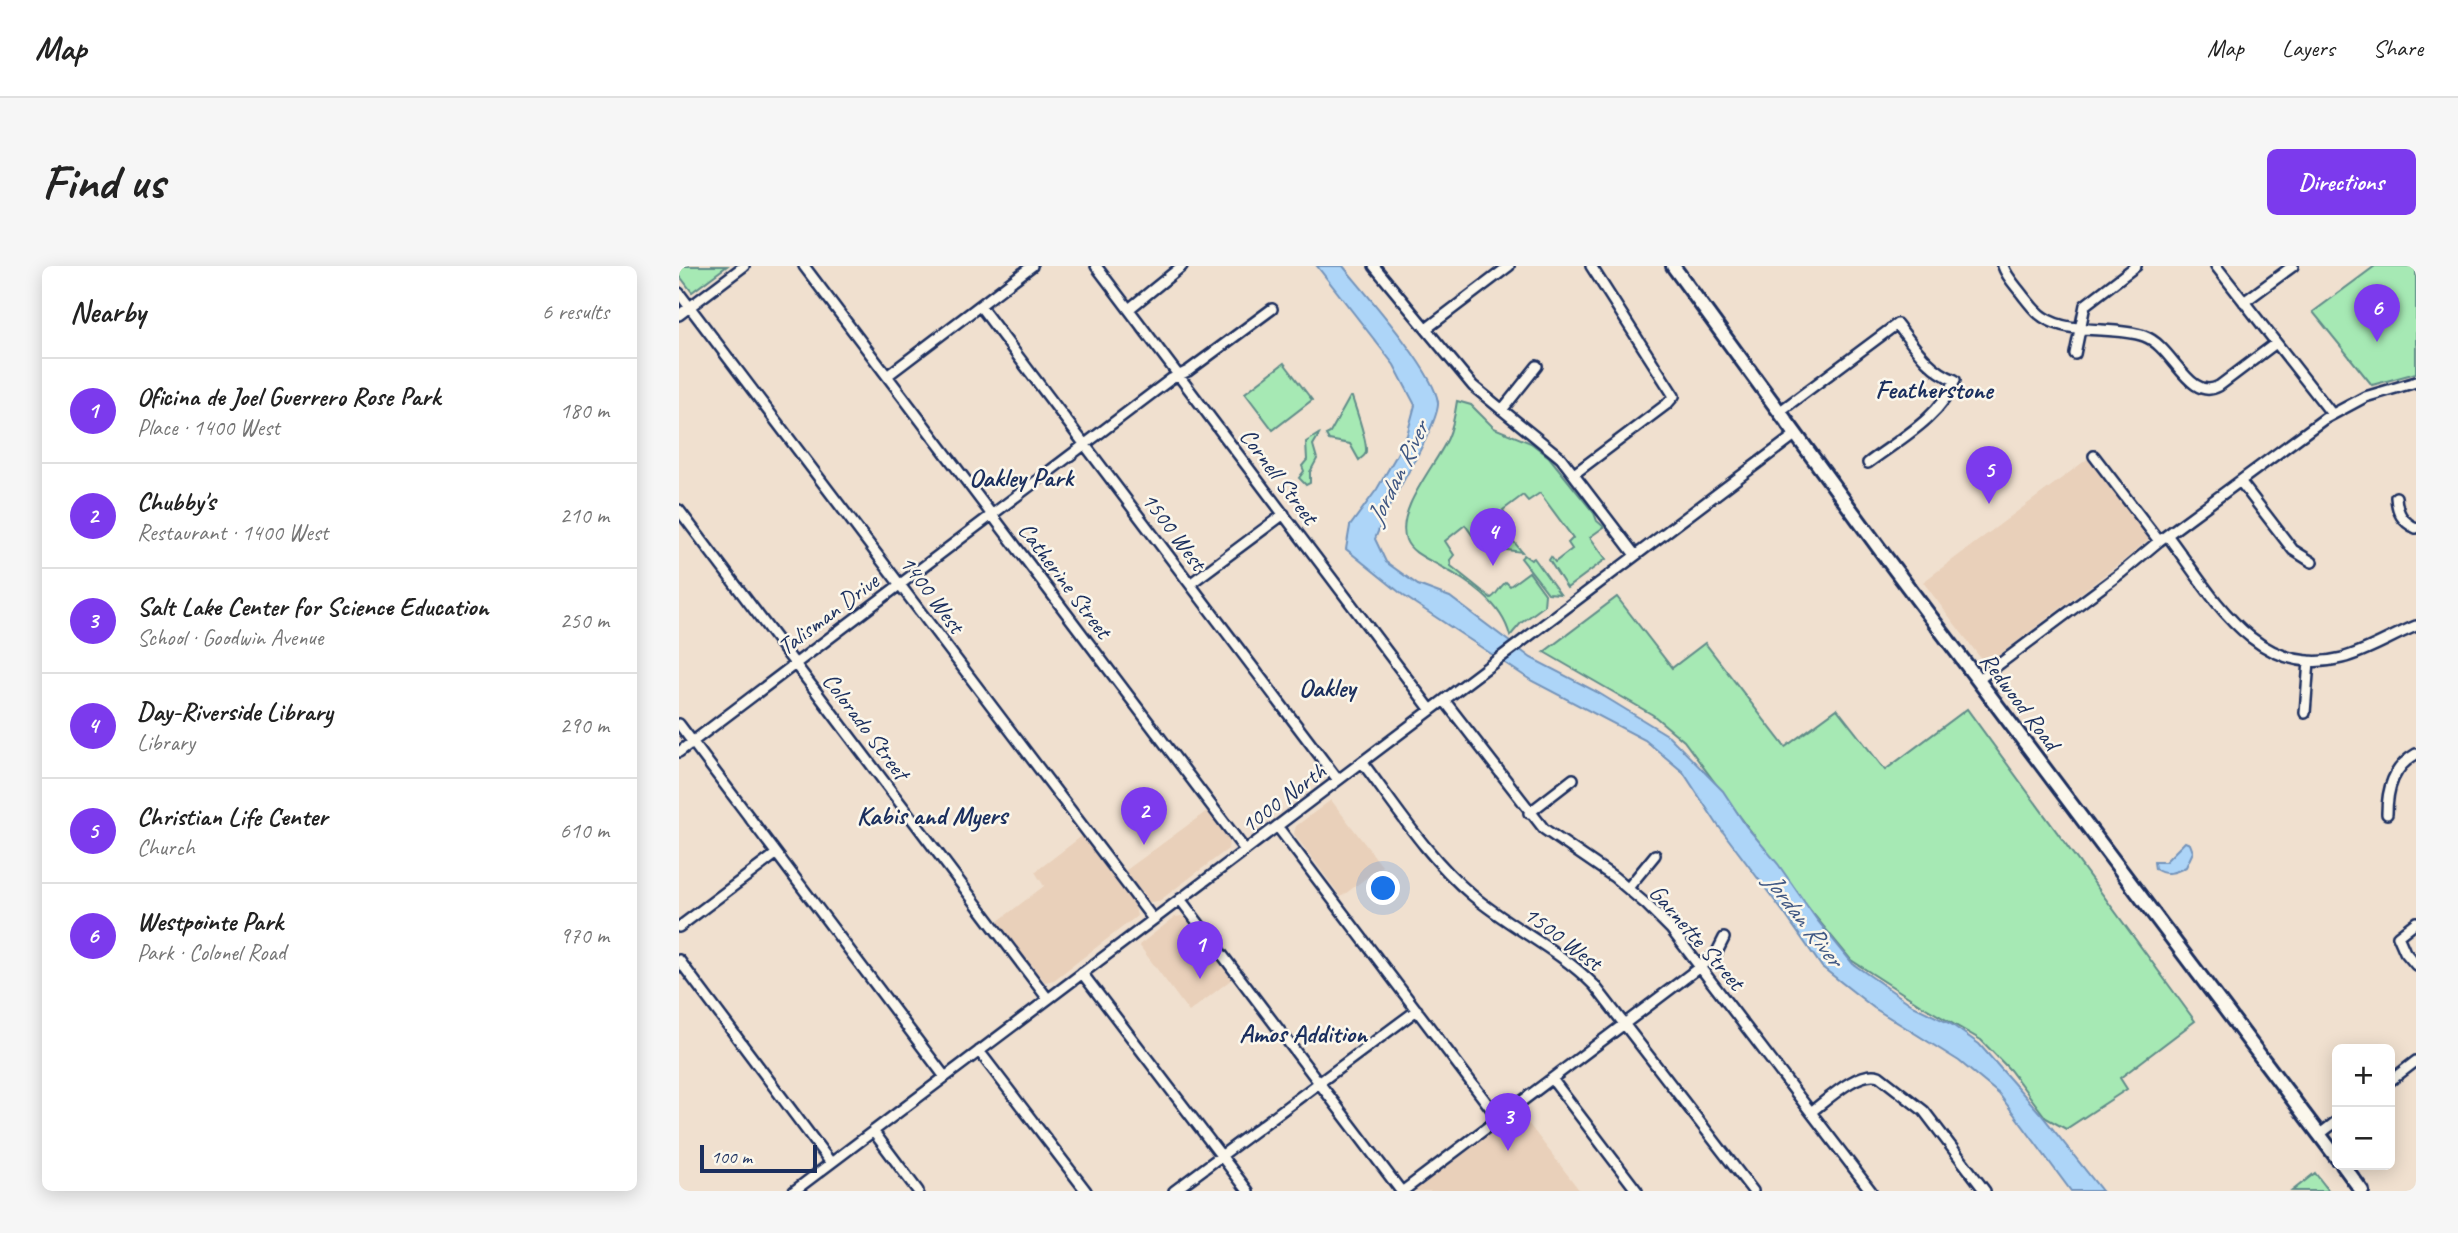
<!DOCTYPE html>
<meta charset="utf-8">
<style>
:root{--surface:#fff;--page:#f6f6f6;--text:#222;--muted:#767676;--line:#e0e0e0;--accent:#7c3aed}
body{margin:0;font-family:Caveat,sans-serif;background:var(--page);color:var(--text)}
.controls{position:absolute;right:21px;bottom:21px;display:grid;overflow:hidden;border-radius:10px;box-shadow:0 4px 18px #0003}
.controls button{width:63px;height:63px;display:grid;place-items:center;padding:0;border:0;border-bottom:2px solid var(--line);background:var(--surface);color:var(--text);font:35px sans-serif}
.scale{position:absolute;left:21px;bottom:18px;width:117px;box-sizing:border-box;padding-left:7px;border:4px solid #1b2f5e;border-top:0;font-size:19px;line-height:24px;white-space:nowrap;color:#1b2f5e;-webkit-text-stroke:5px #fbf7ec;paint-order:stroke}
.you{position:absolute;left:705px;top:623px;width:24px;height:24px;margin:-18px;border:5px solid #fff;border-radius:50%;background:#1a73e8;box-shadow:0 0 0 10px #1a73e833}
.badge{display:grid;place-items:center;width:46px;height:46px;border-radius:50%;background:var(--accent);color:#fff;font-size:23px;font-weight:700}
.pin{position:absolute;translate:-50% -58px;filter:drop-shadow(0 2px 4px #0008)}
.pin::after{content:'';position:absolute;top:37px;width:24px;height:21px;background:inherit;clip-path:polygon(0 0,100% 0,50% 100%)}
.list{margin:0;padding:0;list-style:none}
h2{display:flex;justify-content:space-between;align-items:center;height:91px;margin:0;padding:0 28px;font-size:30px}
h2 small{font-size:23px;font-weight:400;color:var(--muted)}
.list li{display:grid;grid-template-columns:46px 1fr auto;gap:21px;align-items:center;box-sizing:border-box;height:105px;padding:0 28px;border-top:2px solid var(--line)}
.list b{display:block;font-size:26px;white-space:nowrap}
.list p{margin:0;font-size:23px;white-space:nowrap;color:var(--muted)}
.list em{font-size:23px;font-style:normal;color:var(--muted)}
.map{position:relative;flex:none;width:1737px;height:925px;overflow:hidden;border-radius:10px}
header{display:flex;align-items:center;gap:42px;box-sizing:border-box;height:98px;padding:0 35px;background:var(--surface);border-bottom:2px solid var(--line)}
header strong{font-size:33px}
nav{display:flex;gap:38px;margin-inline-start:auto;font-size:24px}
.intro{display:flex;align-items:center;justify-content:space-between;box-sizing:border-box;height:168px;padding:0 42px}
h1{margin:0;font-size:49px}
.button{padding:18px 32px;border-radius:10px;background:var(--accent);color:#fff;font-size:24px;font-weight:700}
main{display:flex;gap:42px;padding:0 42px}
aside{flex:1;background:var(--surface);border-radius:10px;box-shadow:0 4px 18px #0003}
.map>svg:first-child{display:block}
</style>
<header>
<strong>Map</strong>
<nav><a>Map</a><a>Layers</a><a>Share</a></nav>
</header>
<div class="intro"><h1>Find us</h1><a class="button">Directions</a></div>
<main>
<aside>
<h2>Nearby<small>6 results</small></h2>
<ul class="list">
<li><span class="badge">1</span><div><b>Oficina de Joel Guerrero Rose Park</b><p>Place · 1400 West</p></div><em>180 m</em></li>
<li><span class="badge">2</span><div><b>Chubby's</b><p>Restaurant · 1400 West</p></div><em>210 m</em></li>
<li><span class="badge">3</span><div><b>Salt Lake Center for Science Education</b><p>School · Goodwin Avenue</p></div><em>250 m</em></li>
<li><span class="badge">4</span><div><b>Day-Riverside Library</b><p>Library</p></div><em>290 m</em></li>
<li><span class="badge">5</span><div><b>Christian Life Center</b><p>Church</p></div><em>610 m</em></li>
<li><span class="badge">6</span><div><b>Westpointe Park</b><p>Park · Colonel Road</p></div><em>970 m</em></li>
</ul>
</aside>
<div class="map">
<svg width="1737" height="925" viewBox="0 0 1737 925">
<rect width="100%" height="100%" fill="#f0e0cf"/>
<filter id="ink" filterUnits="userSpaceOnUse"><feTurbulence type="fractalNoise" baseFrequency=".0143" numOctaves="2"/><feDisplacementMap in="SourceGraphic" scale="14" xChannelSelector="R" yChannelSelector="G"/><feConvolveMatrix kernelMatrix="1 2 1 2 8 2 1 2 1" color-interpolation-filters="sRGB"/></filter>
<g filter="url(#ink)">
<path fill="#e9d0ba" d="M 1411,191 L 1471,272 L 1448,292 L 1316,392 L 1308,395 L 1303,394 L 1244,316 Z
M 652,534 L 703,600 L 662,631 L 615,568 L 617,560 Z
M 528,545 L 550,574 L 549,583 L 480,635 L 470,636 L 446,605 Z
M 403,570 L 456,640 L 458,650 L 375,714 L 366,716 L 318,656 L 365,620 L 356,606 Z
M 503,650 L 509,653 L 553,713 L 510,746 L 460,679 L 496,651 Z
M 840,845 L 901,925 L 734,925 Z"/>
<path fill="#a6e9b4" stroke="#608c89" stroke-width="2" d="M 0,0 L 48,0 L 13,26 L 0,9 Z
M 1696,0 L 1737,0 L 1737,107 L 1693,119 L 1634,46 Z
M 605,97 L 633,134 L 594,164 L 566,127 Z
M 671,131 L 673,131 C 677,144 688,173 687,185 C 687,190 683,191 680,194 L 671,178 L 650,174 L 647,169 L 651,167 Z
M 778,135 L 792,139 L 815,162 L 852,177 L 870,191 L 915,247 L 918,255 L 925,261 L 911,271 L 927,293 L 888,322 L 870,294 L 872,291 L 876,296 L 893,283 L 889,277 L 894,272 L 861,227 L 849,235 L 844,229 L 824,244 L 830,253 L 818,267 L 801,280 L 786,259 L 766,275 L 775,289 L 771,294 L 772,300 L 812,332 C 818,329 820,321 827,316 L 831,320 L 850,306 L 866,328 L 865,340 L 842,357 L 831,370 C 823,337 789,315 761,300 C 749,293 732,287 727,274 C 716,244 757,199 769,172 C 774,161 776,148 778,135 Z
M 641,167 L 634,179 L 638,193 L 631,206 L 631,217 L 627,219 L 620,212 L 625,205 L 623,200 L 628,194 L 627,176 Z
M 826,266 L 827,266 L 843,286 L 805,281 Z
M 845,289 L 852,294 L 855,292 L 881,328 L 869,327 L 842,292 Z
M 938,331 L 993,402 L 1026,377 L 1106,481 L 1158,443 L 1206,504 L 1288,443 L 1516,755 L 1441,812 L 1448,823 L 1387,863 L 1367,852 L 1331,804 L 1302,774 L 1245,741 L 1172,694 L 1126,638 L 1005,475 L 974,449 L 865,386 Z
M 1636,907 L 1650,925 L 1613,925 Z"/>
<path fill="#add5f8" stroke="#7393ba" stroke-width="2" d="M 638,0 L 664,0 C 686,27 755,105 759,136 C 761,155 719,223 709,243 C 704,253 700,263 696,273 L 707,296 L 739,319 L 771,331 L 852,392 L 918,426 L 990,470 L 1044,525 L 1067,560 L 1099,598 L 1138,654 L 1174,698 L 1236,741 L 1272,758 L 1300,778 L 1361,847 L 1423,925 L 1392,925 L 1320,828 L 1280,795 L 1195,742 L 1143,701 L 1105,647 L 1038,558 L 1004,506 L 966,474 L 853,415 L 725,330 L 667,283 L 671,260 L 698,223 L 716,192 L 728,169 L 736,139 L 715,99 Z
M 1506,576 L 1511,578 L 1514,586 L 1507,601 C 1496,607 1487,610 1476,603 L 1475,596 L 1486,596 Z"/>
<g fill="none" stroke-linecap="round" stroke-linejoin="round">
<g stroke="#1b2f5e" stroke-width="14">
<path id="minor" d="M 125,0 L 566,584
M 417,0 L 752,444
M 695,0 L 794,120 L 882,192 L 956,289
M 1324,0 C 1328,12 1338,21 1345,31 C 1351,38 1356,46 1364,51 C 1390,69 1435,60 1465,70 C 1494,80 1510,137 1540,120 L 1597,77
M 1537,0 L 1653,148
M 0,27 L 474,653
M 1565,36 L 1614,0
M 301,40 L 659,514
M 450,43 L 503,0
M 0,49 L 65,0
M 747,63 L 830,0
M 1396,88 L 1406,39 L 1457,0
M 208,110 L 353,0
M 823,144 L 858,100
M 1100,146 L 1218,58 C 1235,80 1249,104 1276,114 C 1261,152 1221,173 1189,197
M 1415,190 L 1480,275
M 895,208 L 988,138 L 995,130 L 912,0
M 1561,215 L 1614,284 L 1633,296
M 1717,231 C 1718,246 1723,256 1737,262
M 0,244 L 369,733
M 1488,269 C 1532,327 1576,414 1663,392 C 1689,385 1712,370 1737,360
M 511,318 L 605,248
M 1299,414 L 1442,307 L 1480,275 L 1645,153 L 1686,131 L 1737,116
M 765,434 L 865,563 L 935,611 L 968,639 L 992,663 L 1192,925
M 1626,447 L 1630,395
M 0,458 L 266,811
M 0,486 L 492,113 L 509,105 L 593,43
M 683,496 C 717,541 749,592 793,629 C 833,663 877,681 915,719 L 1074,925
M 850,547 L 894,513
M 1708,548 C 1708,523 1714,501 1737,488
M 598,560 L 820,853
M 949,622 L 976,589
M 501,633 L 722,925
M 1737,656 L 1719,670 L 1726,686 L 1737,699
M 0,661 L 97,588
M 0,694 L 152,897
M 403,707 L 569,925
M 300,785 L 407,925
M 873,813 L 958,925
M 1711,815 L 1737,795
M 1132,846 C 1148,834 1180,803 1200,810 L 1245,845 L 1306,925
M 194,865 L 239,925
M 1641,868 L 1658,855
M 115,925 L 1116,169
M 495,925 L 738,744
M 724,925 L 1022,700 L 1037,688 L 1045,672"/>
</g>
<g stroke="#1b2f5e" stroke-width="18">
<path id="major" d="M 994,0 L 1205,289 L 1658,892
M 1664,899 L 1683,925"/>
</g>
<use href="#minor" stroke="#fbf7ec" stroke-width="9"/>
<use href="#major" stroke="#fbf7ec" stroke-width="12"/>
</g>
</g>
<g text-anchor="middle" stroke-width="5" stroke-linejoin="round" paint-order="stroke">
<g font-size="24" fill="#1b2f5e" stroke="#fbf7ec">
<text transform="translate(600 210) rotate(53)" y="8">Cornell Street</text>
<text transform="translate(495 265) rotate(53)" y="8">1500 West</text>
<text transform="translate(386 314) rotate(53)" y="8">Catherine Street</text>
<text transform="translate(253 328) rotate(53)" y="8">1400 West</text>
<text transform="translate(149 348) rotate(-37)" y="8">Talisman Drive</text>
<text transform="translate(1341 435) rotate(53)" y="8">Redwood Road</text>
<text transform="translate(187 460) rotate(53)" y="8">Colorado Street</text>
<text transform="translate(604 532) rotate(-37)" y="8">1000 North</text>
<text transform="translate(1018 671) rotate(49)" y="8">Garnette Street</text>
<text transform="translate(884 672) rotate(37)" y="8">1500 West</text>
</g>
<g font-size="26" font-weight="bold" fill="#1b2f5e" stroke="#fbf7ec">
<text x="1255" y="132">Featherstone</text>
<text x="342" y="220">Oakley Park</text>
<text x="648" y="430">Oakley</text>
<text x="253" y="558">Kabis and Myers</text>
<text x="624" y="776">Amos Addition</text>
</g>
<g font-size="26" font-style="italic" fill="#405884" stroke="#fbf7ec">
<text transform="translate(718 207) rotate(-64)" y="9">Jordan River</text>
<text transform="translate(1125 653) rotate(52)" y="9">Jordan River</text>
</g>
</g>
</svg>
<div class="controls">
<button>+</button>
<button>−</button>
</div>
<div class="scale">100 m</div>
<div class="you"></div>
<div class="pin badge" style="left:521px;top:713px">1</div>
<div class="pin badge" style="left:465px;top:579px">2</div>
<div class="pin badge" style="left:829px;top:885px">3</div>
<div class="pin badge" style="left:814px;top:300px">4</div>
<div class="pin badge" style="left:1310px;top:238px">5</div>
<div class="pin badge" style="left:1698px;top:76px">6</div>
</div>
</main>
